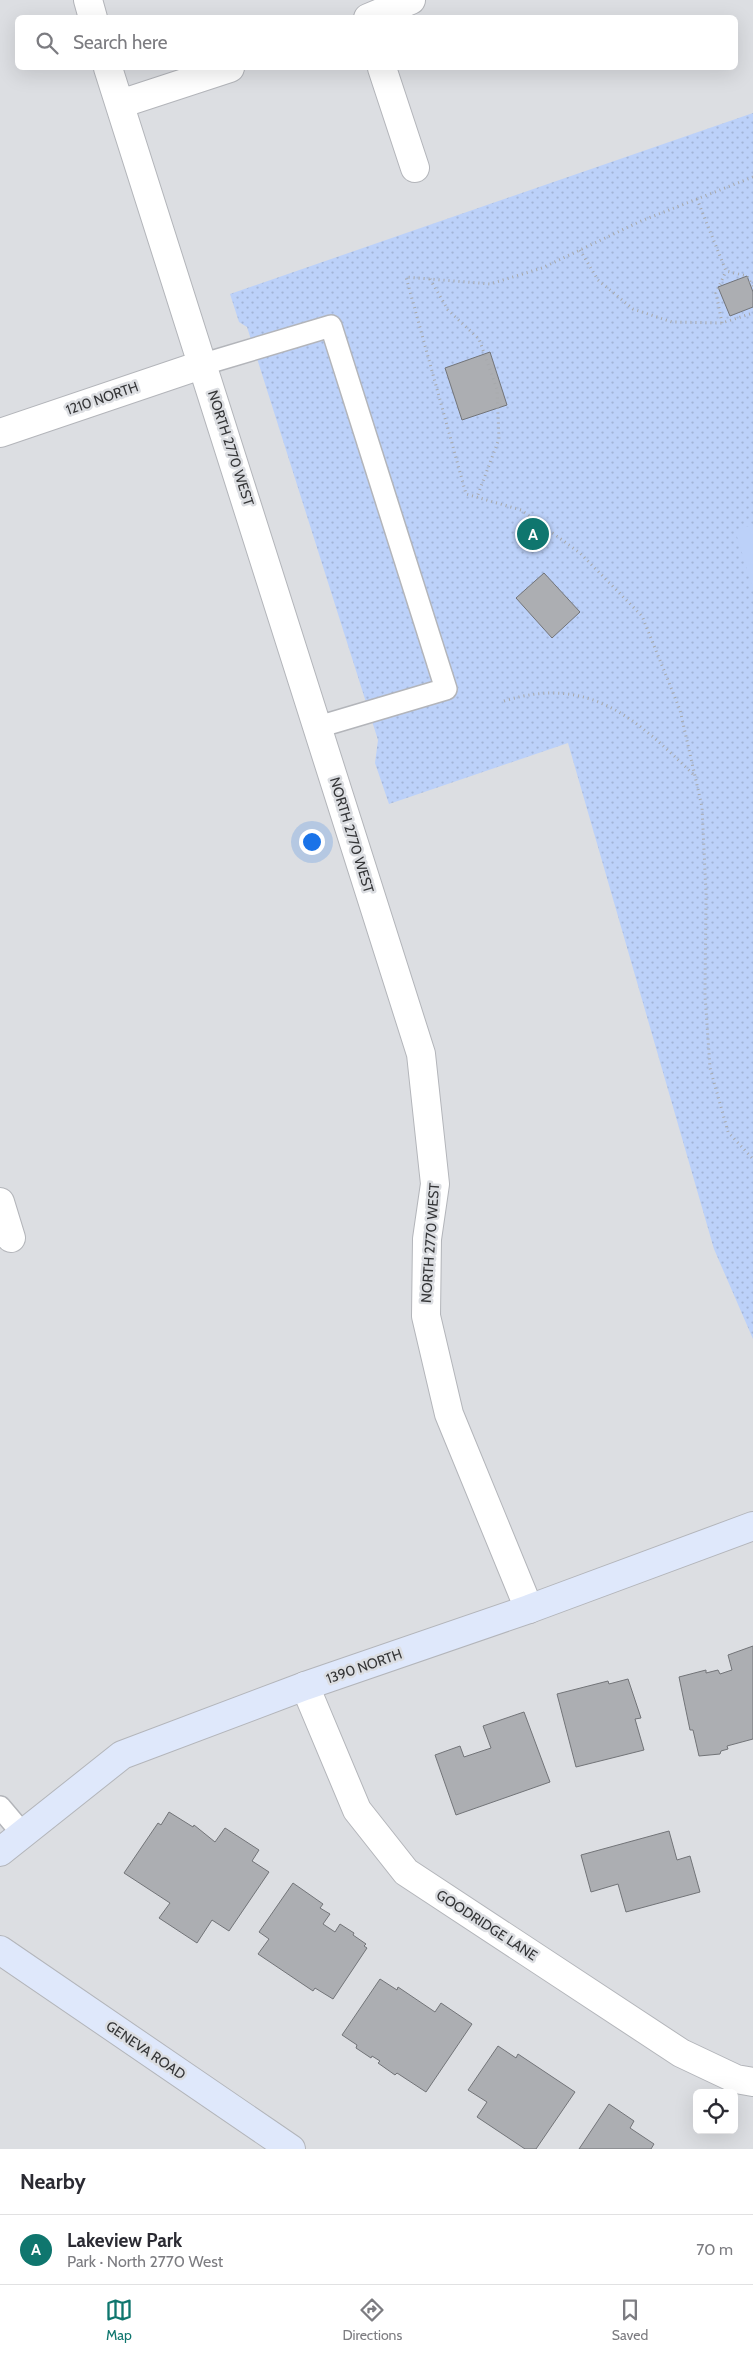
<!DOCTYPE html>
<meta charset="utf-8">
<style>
:root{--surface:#fff;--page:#f2f2f3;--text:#2b2b33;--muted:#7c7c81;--line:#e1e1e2;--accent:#0f766e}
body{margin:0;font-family:Cabin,sans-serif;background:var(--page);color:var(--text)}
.controls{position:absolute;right:15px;bottom:15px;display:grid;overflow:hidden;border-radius:8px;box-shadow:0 5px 20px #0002}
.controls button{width:45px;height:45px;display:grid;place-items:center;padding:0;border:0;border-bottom:1px solid var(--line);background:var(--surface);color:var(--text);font:25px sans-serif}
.you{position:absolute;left:311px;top:841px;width:18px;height:18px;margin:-12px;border:4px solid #fff;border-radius:50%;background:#1a73e8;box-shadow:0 0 0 8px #1a73e833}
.badge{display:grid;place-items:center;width:32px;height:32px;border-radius:50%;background:var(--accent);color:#fff;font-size:16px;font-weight:700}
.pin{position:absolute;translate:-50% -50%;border:2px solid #fff;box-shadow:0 1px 5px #0006}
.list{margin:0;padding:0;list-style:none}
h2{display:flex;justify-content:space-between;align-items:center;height:65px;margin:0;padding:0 20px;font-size:21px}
h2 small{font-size:16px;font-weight:400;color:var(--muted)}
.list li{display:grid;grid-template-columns:32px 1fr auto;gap:15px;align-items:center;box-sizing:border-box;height:70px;padding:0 20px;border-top:1px solid var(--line)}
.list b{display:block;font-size:19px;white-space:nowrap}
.list p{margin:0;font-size:16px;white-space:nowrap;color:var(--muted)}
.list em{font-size:16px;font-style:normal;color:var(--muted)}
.icon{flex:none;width:28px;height:28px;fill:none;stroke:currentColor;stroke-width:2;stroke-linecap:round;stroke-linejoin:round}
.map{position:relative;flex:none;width:753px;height:2149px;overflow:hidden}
.search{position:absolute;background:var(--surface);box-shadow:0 5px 20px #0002;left:15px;right:15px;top:15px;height:55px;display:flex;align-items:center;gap:12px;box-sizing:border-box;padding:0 18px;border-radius:8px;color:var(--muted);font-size:19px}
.sheet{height:135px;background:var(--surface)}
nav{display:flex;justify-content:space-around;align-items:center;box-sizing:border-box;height:70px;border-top:1px solid var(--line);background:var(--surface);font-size:14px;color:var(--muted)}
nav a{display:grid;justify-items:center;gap:2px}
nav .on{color:var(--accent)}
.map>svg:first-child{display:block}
</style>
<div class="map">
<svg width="753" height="2149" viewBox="0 0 753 2149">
<defs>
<pattern id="park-dots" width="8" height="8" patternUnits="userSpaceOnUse" patternTransform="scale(1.25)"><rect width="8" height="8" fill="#bcd1f9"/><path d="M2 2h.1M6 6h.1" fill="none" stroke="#a2b4d6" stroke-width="1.8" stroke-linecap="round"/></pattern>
</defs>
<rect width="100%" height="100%" fill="#dcdee2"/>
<path fill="url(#park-dots)" d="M 753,113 L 753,1339 L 714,1249 L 568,743 L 389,804 L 375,763 L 378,740 L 247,327 L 239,322 L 230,294 Z"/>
<path fill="#bcd1f9" d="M 753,525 L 753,589 L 735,530 Z"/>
<path fill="#acaeb2" stroke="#727478" d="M 747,276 L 753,292 L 753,307 L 730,316 L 718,287 Z
M 490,352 L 507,405 L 462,420 L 445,368 Z
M 544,573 L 580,612 L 552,638 L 516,598 Z
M 753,1646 L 753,1739 L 727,1746 L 728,1749 L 721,1751 L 720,1754 L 699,1756 L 693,1730 L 690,1730 L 679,1677 L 706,1670 L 706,1673 L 718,1670 L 720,1674 L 732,1670 L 728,1655 Z
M 628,1679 L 641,1718 L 635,1719 L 644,1750 L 576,1767 L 557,1694 L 608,1681 L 609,1684 Z
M 524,1712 L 550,1782 L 456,1815 L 435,1755 L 460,1746 L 464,1757 L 491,1748 L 483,1726 Z
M 169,1812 L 193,1827 L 194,1825 L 215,1842 L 225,1828 L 259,1850 L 252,1861 L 269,1872 L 229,1931 L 212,1920 L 197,1943 L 159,1918 L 170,1903 L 124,1873 L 158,1823 L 161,1825 Z
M 669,1831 L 677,1860 L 690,1856 L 700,1892 L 626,1912 L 618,1884 L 591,1892 L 581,1855 Z
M 293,1883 L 323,1904 L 320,1908 L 330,1914 L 323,1924 L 335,1932 L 340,1924 L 354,1933 L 353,1935 L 366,1944 L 364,1946 L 367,1948 L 333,1999 L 315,1988 L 313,1991 L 258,1954 L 269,1939 L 259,1932 Z
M 380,1979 L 397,1990 L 398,1987 L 435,2012 L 441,2003 L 472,2024 L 426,2092 L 397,2073 L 395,2075 L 378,2063 L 380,2061 L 372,2056 L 371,2058 L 356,2048 L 357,2045 L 342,2035 Z
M 498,2046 L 516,2058 L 518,2054 L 575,2092 L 536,2149 L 525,2149 L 477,2117 L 487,2102 L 468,2090 Z
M 609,2104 L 634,2121 L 630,2128 L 654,2144 L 651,2149 L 579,2149 Z"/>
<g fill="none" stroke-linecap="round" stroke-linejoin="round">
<g stroke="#b3b5ba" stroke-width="24">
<path id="lane" d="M 204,364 L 331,326 L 446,689 L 318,727
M 0,1807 L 22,1833"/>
</g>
<g stroke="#b3b5ba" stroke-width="30">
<path id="street" d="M 88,0 L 93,18
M 368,18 L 411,0
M 108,68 L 421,1054 L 435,1184 L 427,1239 L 426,1316 L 449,1414 L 529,1609
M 382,68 L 415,168
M 120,104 L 230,68
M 0,433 L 204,364
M 0,1202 L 11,1238
M 305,1686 L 357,1810 L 406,1872 L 681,2053 L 736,2079 L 753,2082"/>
</g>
<g stroke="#b3b5ba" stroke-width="30">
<path id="secondary" d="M 0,1852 L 122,1755 L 305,1686 L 529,1609 L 753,1526
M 0,1950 L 291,2149"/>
</g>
<path stroke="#a7a9ac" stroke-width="3" stroke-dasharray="1 4" stroke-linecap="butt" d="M 753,177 L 641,221 L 542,268 L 490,284 L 406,277 L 466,494 L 521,510 L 580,553 L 642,616 L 680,710 L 702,807 L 706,893 L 705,995 L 710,1068 L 728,1132 L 753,1159
M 697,199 L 726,271 L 747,276 L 753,287
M 580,250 L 598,280 L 633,309 L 672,322 L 722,323 L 753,313
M 430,279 L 448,310 L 479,339 L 497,389 L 499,439 L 477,497
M 722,323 L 716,293 L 726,271
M 504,701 C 591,674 637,720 696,777"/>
<use href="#lane" stroke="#fff" stroke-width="21"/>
<use href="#street" stroke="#fff" stroke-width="28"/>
<use href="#secondary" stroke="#dfe8fb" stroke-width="28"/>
</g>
<g text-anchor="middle" stroke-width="5" stroke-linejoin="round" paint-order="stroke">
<g font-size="14" fill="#343537" stroke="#dcdee2">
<text transform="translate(102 398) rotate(-19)" y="5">1210 NORTH</text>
<text transform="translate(231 448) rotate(72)" y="5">NORTH 2770 WEST</text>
<text transform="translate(352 835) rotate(73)" y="5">NORTH 2770 WEST</text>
<text transform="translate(430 1243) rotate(-86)" y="5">NORTH 2770 WEST</text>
<text transform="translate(364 1666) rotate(-19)" y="5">1390 NORTH</text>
<text transform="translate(487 1925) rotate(33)" y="5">GOODRIDGE LANE</text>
<text transform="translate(146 2050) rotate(34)" y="5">GENEVA ROAD</text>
</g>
</g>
</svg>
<div class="controls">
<button><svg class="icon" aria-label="locate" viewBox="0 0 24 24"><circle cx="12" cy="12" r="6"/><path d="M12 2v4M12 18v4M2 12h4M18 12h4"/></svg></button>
</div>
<div class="you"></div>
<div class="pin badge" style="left:533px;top:534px">A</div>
<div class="search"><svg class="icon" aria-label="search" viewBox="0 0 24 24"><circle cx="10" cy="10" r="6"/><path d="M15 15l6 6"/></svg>Search here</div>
</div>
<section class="sheet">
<h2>Nearby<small></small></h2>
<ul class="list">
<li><span class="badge">A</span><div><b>Lakeview Park</b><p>Park · North 2770 West</p></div><em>70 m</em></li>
</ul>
</section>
<nav>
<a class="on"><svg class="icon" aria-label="map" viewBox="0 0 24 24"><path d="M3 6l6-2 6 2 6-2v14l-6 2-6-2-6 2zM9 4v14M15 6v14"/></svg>Map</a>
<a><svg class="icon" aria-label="directions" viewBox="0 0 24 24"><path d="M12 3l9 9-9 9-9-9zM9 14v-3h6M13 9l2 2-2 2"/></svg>Directions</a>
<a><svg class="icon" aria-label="saved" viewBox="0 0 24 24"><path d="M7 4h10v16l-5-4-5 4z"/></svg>Saved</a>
</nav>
